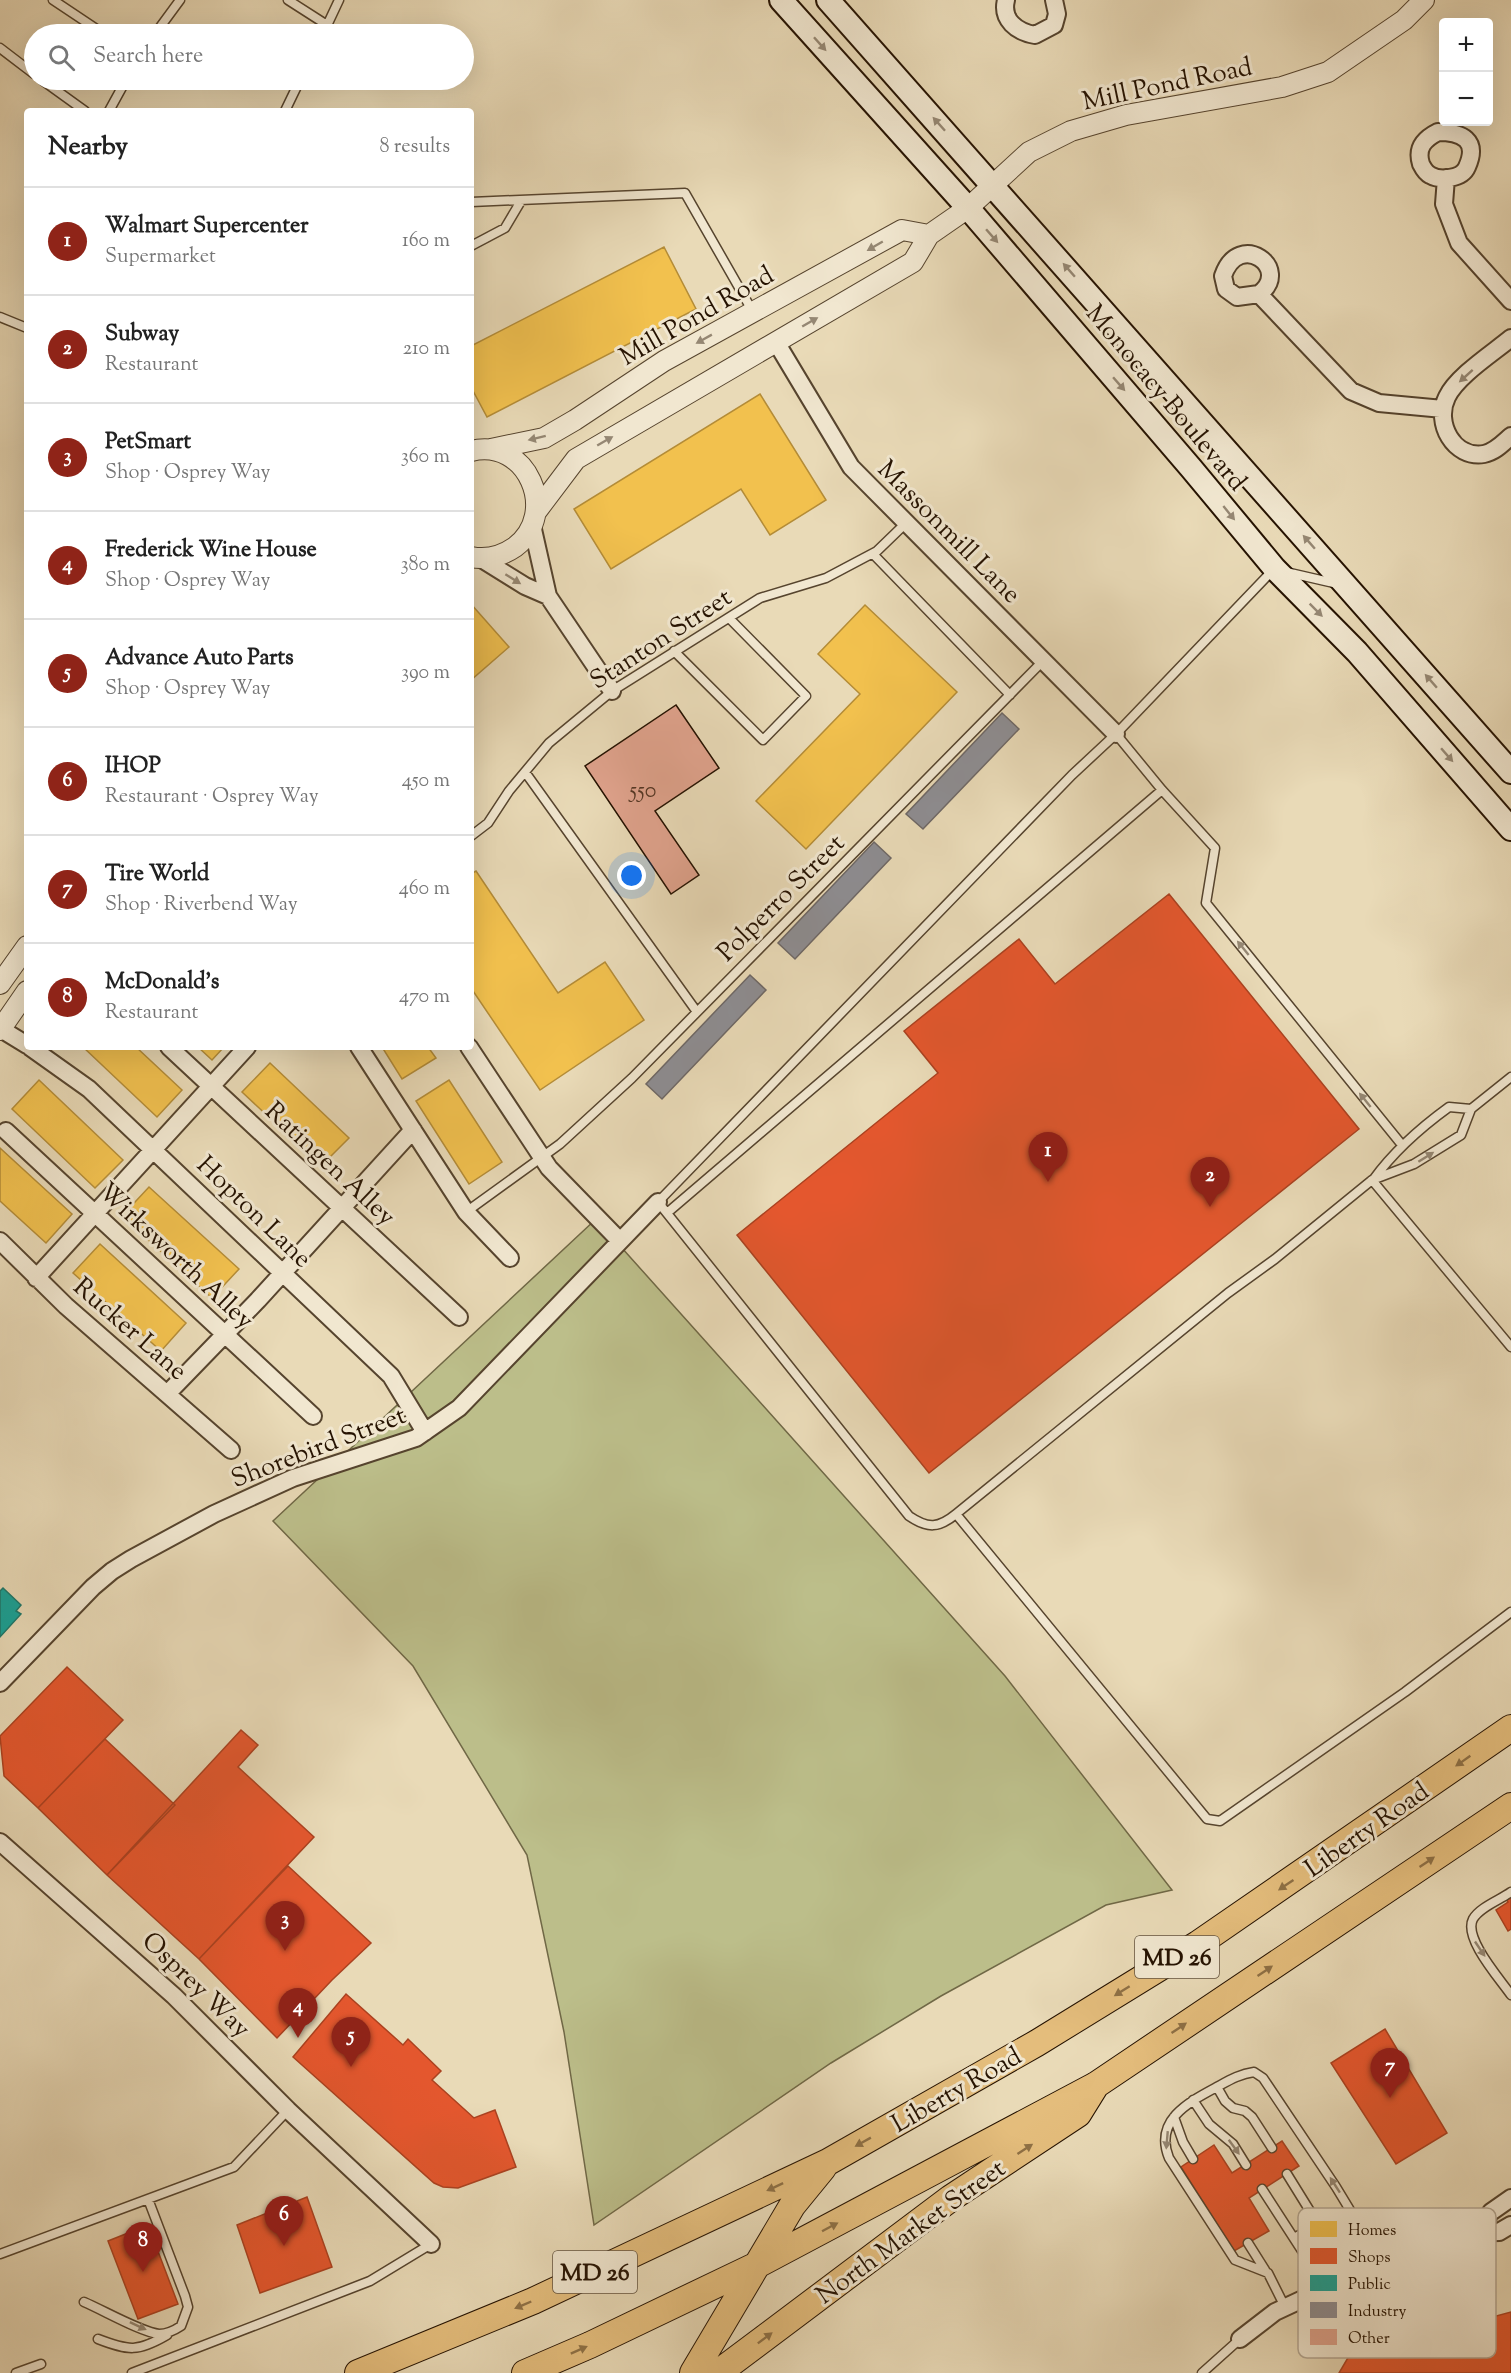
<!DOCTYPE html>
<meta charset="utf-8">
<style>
:root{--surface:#fff;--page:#f6f6f6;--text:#222;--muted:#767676;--line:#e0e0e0;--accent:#8f2418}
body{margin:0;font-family:"Sorts Mill Goudy",serif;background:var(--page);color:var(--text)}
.controls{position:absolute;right:18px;top:18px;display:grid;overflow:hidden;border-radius:6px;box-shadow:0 6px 24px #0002}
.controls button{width:54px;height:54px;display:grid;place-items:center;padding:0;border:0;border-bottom:2px solid var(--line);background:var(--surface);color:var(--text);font:30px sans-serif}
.you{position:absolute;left:632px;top:876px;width:21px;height:21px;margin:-15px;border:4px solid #fff;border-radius:50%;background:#1a73e8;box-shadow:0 0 0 9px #1a73e833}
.badge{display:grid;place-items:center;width:39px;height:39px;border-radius:50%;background:var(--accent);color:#fff;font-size:20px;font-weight:700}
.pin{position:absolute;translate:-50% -50px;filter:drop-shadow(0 2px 3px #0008)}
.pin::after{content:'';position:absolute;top:32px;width:21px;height:18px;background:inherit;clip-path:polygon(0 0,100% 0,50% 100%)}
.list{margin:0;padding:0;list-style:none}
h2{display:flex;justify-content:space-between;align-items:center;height:78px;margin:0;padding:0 24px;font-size:26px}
h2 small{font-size:20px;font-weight:400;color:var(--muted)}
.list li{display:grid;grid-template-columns:39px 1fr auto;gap:18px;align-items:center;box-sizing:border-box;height:108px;padding:0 24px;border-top:2px solid var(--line)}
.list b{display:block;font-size:22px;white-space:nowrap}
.list p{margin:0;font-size:20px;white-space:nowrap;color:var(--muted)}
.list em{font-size:20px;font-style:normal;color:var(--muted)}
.icon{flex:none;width:33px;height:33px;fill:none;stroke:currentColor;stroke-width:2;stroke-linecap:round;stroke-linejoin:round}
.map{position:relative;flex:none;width:1511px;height:2373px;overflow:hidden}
.search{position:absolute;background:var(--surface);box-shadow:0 6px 24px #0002;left:24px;top:24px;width:450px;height:66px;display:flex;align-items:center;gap:15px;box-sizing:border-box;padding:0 21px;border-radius:33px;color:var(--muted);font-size:22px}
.panel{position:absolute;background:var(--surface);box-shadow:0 6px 24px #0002;left:24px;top:108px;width:450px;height:942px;border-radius:6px}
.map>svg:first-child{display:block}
</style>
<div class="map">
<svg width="1511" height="2373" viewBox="0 0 1511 2373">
<rect width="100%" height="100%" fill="#e9dab7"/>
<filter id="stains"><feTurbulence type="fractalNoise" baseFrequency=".00333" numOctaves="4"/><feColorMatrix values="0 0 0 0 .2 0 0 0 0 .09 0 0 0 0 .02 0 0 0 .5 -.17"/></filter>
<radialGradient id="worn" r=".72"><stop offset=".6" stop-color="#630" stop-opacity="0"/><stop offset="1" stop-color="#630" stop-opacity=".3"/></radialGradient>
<path fill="#bcbe8a" stroke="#706846" stroke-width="1.5" d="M 596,1219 L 1005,1676 L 1172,1890 L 1106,1905 L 941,1996 L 831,2063 L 594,2225 L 564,2032 L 527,1855 L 413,1666 L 273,1521 Z"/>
<path fill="#f2c14e" stroke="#b48c37" stroke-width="1.5" d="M 664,247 L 696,309 L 487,417 L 471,387 L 471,346 Z
M 760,394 L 826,500 L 770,535 L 741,489 L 611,569 L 574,509 Z
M 471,604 L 509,647 L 471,680 Z
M 865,605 L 957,692 L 806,849 L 756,801 L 860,694 L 818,654 Z
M 476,871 L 558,993 L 605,962 L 644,1020 L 540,1090 L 471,988 L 471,874 Z
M 83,1047 L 136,1047 L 182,1090 L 157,1117 Z
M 198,1047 L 224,1047 L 212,1060 Z
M 382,1047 L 428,1047 L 436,1058 L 402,1079 Z
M 270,1063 L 349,1138 L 321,1166 L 242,1092 Z
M 39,1080 L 123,1160 L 95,1188 L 12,1109 Z
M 449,1080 L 502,1162 L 469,1184 L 416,1101 Z
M 0,1148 L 72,1214 L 46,1243 L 0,1201 Z
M 149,1187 L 239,1269 L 212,1298 L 122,1216 Z
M 100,1244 L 186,1323 L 161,1351 L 73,1273 Z"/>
<path fill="#e4572e" stroke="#ab4220" stroke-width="1.5" d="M 1169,894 L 1359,1129 L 929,1473 L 737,1235 L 938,1073 L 904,1031 L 1019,939 L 1055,984 Z
M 67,1667 L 123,1720 L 38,1808 L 4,1776 L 0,1736 Z
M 241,1730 L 258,1745 L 238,1767 L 314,1837 L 199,1959 L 107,1875 Z
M 105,1739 L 175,1805 L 107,1875 L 38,1808 Z
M 288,1866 L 371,1943 L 332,1980 L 277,2038 L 199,1959 Z
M 1511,1897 L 1511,1929 L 1508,1931 L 1496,1910 L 1508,1902 L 1506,1899 Z
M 346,1994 L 403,2045 L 408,2039 L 441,2071 L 432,2080 L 474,2118 L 495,2110 L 516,2167 L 458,2188 L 443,2187 L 434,2183 L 293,2057 Z
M 1385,2029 L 1447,2133 L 1396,2164 L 1331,2063 Z
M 1282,2141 L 1299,2166 L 1249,2198 L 1269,2231 L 1234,2251 L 1181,2167 L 1214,2145 L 1232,2173 Z
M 307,2197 L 332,2267 L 260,2293 L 237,2225 Z
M 148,2225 L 178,2304 L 138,2319 L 108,2241 Z
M 1511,2312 L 1511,2373 L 1339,2373 L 1349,2356 Z"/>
<path fill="#17a398" stroke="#1b786b" stroke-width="1.5" d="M 3,1588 L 21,1605 L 16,1611 L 21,1614 L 0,1637 L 0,1591 Z"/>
<path fill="#8d8d92" stroke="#6e6866" stroke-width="1.5" d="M 1002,713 L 1019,729 L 923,829 L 906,814 Z
M 874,842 L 891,858 L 795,959 L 778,943 Z
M 750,975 L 766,990 L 662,1099 L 646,1084 Z"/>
<path fill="#dfa28c" stroke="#251201" stroke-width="1.5" d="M 676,705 L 719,768 L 655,811 L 699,875 L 671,894 L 585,766 Z"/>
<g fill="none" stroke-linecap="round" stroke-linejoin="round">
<g stroke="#56442e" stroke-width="11">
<path id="service" d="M 53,0 L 104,34
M 288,0 L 327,25
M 155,34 L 180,0
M 323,34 L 339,0
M 0,48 L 34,74
M 42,80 L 85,111
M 109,111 L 126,80
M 285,111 L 300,80
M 471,202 L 685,193 L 753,312
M 471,246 L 505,228 L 521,201
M 0,317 L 27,328
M 873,554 L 1010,695
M 1286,572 L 1338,584
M 674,651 L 763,740 L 806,696 L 729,618
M 1116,734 L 1162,790 L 1215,848 L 1206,903 L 1402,1145
M 525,772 L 697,1012
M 471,836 L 488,823 L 509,791 L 549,743 L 612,691 L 760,598 L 826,578 L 877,551 L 906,523
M 1372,1180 L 1414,1164 L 1461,1135 L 1471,1109 L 1511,1077
M 1373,1180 C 1394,1151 1420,1128 1449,1107 L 1471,1109
M 466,1212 L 560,1144 L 632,1078 L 1043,661
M 667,1213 L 1162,790
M 1511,1347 L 1372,1180 L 1275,1259 L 1228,1293 L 956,1514 L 1207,1819 L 1220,1821 L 1405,1692 L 1511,1612
M 956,1514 C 939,1528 928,1529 909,1516 L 658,1202 L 1072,775 L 1116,734 L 1274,569
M 1511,1892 C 1500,1900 1480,1907 1473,1919 C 1463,1938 1500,1979 1511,1995
M 1217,2087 L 1225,2101 L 1233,2108 L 1245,2111 L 1252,2117 L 1272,2148
M 1193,2100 L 1209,2124 L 1233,2144 L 1246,2165
M 1174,2117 L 1183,2142 L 1193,2159
M 1287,2174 L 1313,2216 L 1314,2223 L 1310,2229 L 1294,2238
M 1262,2189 L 1328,2291
M 1248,2243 L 1265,2270
M 0,2254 L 234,2167 L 288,2110
M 84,2302 C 103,2310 141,2332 159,2334 C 167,2334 175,2330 181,2326 L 188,2307 L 185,2296 L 148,2199
M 1285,2307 L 1268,2273 L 1235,2260 L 1169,2158 C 1154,2121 1187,2103 1215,2088 C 1228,2081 1239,2074 1254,2072 L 1263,2078 L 1336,2187 L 1376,2253 L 1383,2273
M 98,2339 C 129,2351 138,2352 167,2335
M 16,2373 L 41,2364
M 132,2373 L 370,2281 L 431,2244
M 1202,2373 L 1240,2339"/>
</g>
<g stroke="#56442e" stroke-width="20">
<path id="minor" d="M 1006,0 C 1001,20 1017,32 1035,35 L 1054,25 L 1057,14 L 1054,0
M 1438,132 C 1462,132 1479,140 1467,167 C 1462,179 1440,181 1430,175 C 1426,173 1423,168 1421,164 C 1416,148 1424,139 1438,132 Z
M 1446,178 L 1444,204 L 1459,243 L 1511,301
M 1259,294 L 1237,297 L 1226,289 L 1223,276 C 1239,229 1293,269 1259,294 L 1351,391 L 1379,403 L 1443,409
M 1511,338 C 1493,353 1457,376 1447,397 C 1434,423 1454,459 1484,454 C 1495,452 1503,443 1511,436
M 776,342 L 851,467 L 1116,734
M 532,525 L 548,596 L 612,691
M 480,558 L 525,586 L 548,596
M 1,1029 L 27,1045
M 30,1047 L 89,1089 L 391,1376 L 425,1432
M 169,1047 L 459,1317
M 359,1047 L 466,1212 L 510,1258
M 469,1047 L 549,1168 L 620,1241
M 6,1131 L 313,1416
M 0,1241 L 66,1306 L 231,1450
M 36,1278 L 247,1047
M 167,1394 L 258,1300 L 413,1130
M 0,1683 L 93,1587 L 112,1571 L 131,1559 L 214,1514 L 293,1478 L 416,1438 L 459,1408 L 658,1202
M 0,1842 L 174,1996 L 288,2110 L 431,2244
M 1477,2233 L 1491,2212 L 1511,2198
M 1240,2339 L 1275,2312 L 1305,2298 L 1363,2280 L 1448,2249 L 1477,2233 L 1499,2232 L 1511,2225"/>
</g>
<g stroke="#56442e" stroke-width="22">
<path id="tertiary" d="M 491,449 L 544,438 L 575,420 L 664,361 L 902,230 L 929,235
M 471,451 C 527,437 560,513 515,547 C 502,556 486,560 471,557
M 536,512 L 576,459 L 913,262 L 929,235 L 968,208 L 1029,152 L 1071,131 L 1126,115 L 1282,87 L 1328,72 L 1404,20 L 1424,0
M 0,984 L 27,946
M 0,1030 L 27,991"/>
</g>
<g stroke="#251201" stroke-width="26">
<path id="secondary" d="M 781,0 L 968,208 L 1191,468 L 1275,569 L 1357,652 L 1511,829
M 828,0 L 1511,772"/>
</g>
<g stroke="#251201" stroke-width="28">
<path id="primary" d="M 358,2373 L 533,2301 L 828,2162 L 1037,2043 L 1198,1944 L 1511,1728
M 525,2373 L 590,2345 L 759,2264 L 1096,2085 L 1511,1806
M 693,2373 L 792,2206 L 823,2168
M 718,2373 L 951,2198 L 1078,2114 L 1096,2085"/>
</g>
<use href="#service" stroke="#f1e7d0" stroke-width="8"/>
<use href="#minor" stroke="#f1e7d0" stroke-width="16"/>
<use href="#tertiary" stroke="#f1e7d0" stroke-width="20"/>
<use href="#secondary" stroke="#f1e7d0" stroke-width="22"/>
<use href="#primary" stroke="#e4bd7c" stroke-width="26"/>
</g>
<defs><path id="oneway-solid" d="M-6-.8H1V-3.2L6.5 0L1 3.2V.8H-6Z" transform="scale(1.5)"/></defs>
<g fill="#958773">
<use href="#oneway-solid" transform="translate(820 44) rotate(48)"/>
<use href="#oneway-solid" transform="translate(939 124) rotate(-132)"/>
<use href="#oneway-solid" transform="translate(992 236) rotate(49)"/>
<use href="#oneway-solid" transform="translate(875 246) rotate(150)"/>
<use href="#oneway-solid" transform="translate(1069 270) rotate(-131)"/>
<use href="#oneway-solid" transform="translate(810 322) rotate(-30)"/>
<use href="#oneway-solid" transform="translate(704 339) rotate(151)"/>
<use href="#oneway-solid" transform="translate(1466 376) rotate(138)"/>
<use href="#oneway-solid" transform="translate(1119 384) rotate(49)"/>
<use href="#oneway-solid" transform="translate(537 438) rotate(166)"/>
<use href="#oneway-solid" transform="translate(605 441) rotate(-30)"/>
<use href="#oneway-solid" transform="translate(1229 513) rotate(51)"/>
<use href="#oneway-solid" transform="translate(1309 542) rotate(-131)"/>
<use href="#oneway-solid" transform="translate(513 579) rotate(32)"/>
<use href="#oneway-solid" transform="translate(1316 610) rotate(45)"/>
<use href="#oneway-solid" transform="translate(1431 681) rotate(-131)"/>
<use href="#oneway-solid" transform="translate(1447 755) rotate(49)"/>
<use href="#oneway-solid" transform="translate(1243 948) rotate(-129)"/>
<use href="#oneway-solid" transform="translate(1365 1100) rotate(-129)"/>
<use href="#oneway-solid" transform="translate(1426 1157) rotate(-32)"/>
<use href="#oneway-solid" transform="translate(1480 1949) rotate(56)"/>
<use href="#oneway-solid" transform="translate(1167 2140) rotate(95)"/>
<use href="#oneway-solid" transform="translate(1234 2147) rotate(54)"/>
<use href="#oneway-solid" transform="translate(1335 2185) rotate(-123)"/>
<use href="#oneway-solid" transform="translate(138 2326) rotate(25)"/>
</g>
<g fill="#8e7045">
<use href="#oneway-solid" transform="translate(1463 1761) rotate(145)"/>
<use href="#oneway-solid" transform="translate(1427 1862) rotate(-34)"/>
<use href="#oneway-solid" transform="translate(1286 1885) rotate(146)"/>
<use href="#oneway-solid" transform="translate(1265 1971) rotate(-34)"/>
<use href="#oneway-solid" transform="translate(1122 1991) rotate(148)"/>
<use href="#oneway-solid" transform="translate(1179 2028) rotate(-34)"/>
<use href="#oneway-solid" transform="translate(863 2142) rotate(151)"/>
<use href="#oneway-solid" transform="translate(1025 2149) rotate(-33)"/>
<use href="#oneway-solid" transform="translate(775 2187) rotate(155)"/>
<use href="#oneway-solid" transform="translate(830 2227) rotate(-28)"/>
<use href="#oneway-solid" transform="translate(523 2305) rotate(157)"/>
<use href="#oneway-solid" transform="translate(765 2338) rotate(-37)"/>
<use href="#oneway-solid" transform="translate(579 2350) rotate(-24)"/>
</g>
<g text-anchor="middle" stroke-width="6" stroke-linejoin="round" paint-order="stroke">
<g font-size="22" fill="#543624">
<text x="643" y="797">550</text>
</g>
<g fill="#f1e7d0" stroke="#62523f" stroke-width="1.5">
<rect x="1135" y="1936" width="84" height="42" rx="4.5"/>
<rect x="553" y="2251" width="84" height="42" rx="4.5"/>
</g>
<g font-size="24" font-weight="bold" fill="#251201">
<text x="1177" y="1965">MD 26</text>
<text x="595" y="2280">MD 26</text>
</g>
<g font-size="26" fill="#251201" stroke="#f1e7d0">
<text transform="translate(1167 83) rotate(-12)" y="9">Mill Pond Road</text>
<text transform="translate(696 315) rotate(-30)" y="9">Mill Pond Road</text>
<text transform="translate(1167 397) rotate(50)" y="9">Monocacy Boulevard</text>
<text transform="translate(950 531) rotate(45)" y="9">Massonmill Lane</text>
<text transform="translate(660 638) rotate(-33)" y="9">Stanton Street</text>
<text transform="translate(780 897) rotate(-45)" y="9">Polperro Street</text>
<text transform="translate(331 1163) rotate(43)" y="9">Ratingen Alley</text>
<text transform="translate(255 1211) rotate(44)" y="9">Hopton Lane</text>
<text transform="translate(177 1255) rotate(43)" y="9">Wirksworth Alley</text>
<text transform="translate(131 1328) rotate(41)" y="9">Rucker Lane</text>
<text transform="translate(318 1446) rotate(-21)" y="9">Shorebird Street</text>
<text transform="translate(1366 1829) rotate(-35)" y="9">Liberty Road</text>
<text transform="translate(197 1984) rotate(44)" y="9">Osprey Way</text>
<text transform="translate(956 2089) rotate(-30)" y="9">Liberty Road</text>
<text transform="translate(910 2231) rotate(-36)" y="9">North Market Street</text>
</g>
</g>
<rect x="1298" y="2208" width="198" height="150" rx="9" fill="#f1e7d0" stroke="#b4a792" stroke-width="1.5"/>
<rect x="1310" y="2221" width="27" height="16" fill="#f2c14e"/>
<rect x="1310" y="2248" width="27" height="16" fill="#e4572e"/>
<rect x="1310" y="2275" width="27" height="16" fill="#17a398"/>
<rect x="1310" y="2302" width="27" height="16" fill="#8d8d92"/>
<rect x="1310" y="2329" width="27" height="16" fill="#dfa28c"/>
<g font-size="16" fill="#251201">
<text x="1348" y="2235">Homes</text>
<text x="1348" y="2262">Shops</text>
<text x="1348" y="2289">Public</text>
<text x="1348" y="2316">Industry</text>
<text x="1348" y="2343">Other</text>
</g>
<rect width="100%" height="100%" filter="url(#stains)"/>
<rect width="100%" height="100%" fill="url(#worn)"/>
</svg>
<div class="controls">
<button>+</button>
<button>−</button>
</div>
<div class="you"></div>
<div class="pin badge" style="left:1048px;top:1182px">1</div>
<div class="pin badge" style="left:1210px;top:1207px">2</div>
<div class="pin badge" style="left:285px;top:1951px">3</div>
<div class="pin badge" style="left:298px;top:2038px">4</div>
<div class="pin badge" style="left:351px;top:2067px">5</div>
<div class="pin badge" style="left:284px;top:2246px">6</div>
<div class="pin badge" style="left:1390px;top:2098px">7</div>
<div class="pin badge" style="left:143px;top:2272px">8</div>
<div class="search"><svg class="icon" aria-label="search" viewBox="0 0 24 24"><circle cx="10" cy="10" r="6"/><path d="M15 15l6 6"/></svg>Search here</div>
<section class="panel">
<h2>Nearby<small>8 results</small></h2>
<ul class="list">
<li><span class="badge">1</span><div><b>Walmart Supercenter</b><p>Supermarket</p></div><em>160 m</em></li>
<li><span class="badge">2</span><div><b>Subway</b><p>Restaurant</p></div><em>210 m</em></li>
<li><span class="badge">3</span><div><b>PetSmart</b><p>Shop · Osprey Way</p></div><em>360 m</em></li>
<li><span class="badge">4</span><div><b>Frederick Wine House</b><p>Shop · Osprey Way</p></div><em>380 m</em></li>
<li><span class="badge">5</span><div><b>Advance Auto Parts</b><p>Shop · Osprey Way</p></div><em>390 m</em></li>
<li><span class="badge">6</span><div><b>IHOP</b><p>Restaurant · Osprey Way</p></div><em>450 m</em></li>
<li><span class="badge">7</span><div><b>Tire World</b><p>Shop · Riverbend Way</p></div><em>460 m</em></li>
<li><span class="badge">8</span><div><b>McDonald's</b><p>Restaurant</p></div><em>470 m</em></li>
</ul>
</section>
</div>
